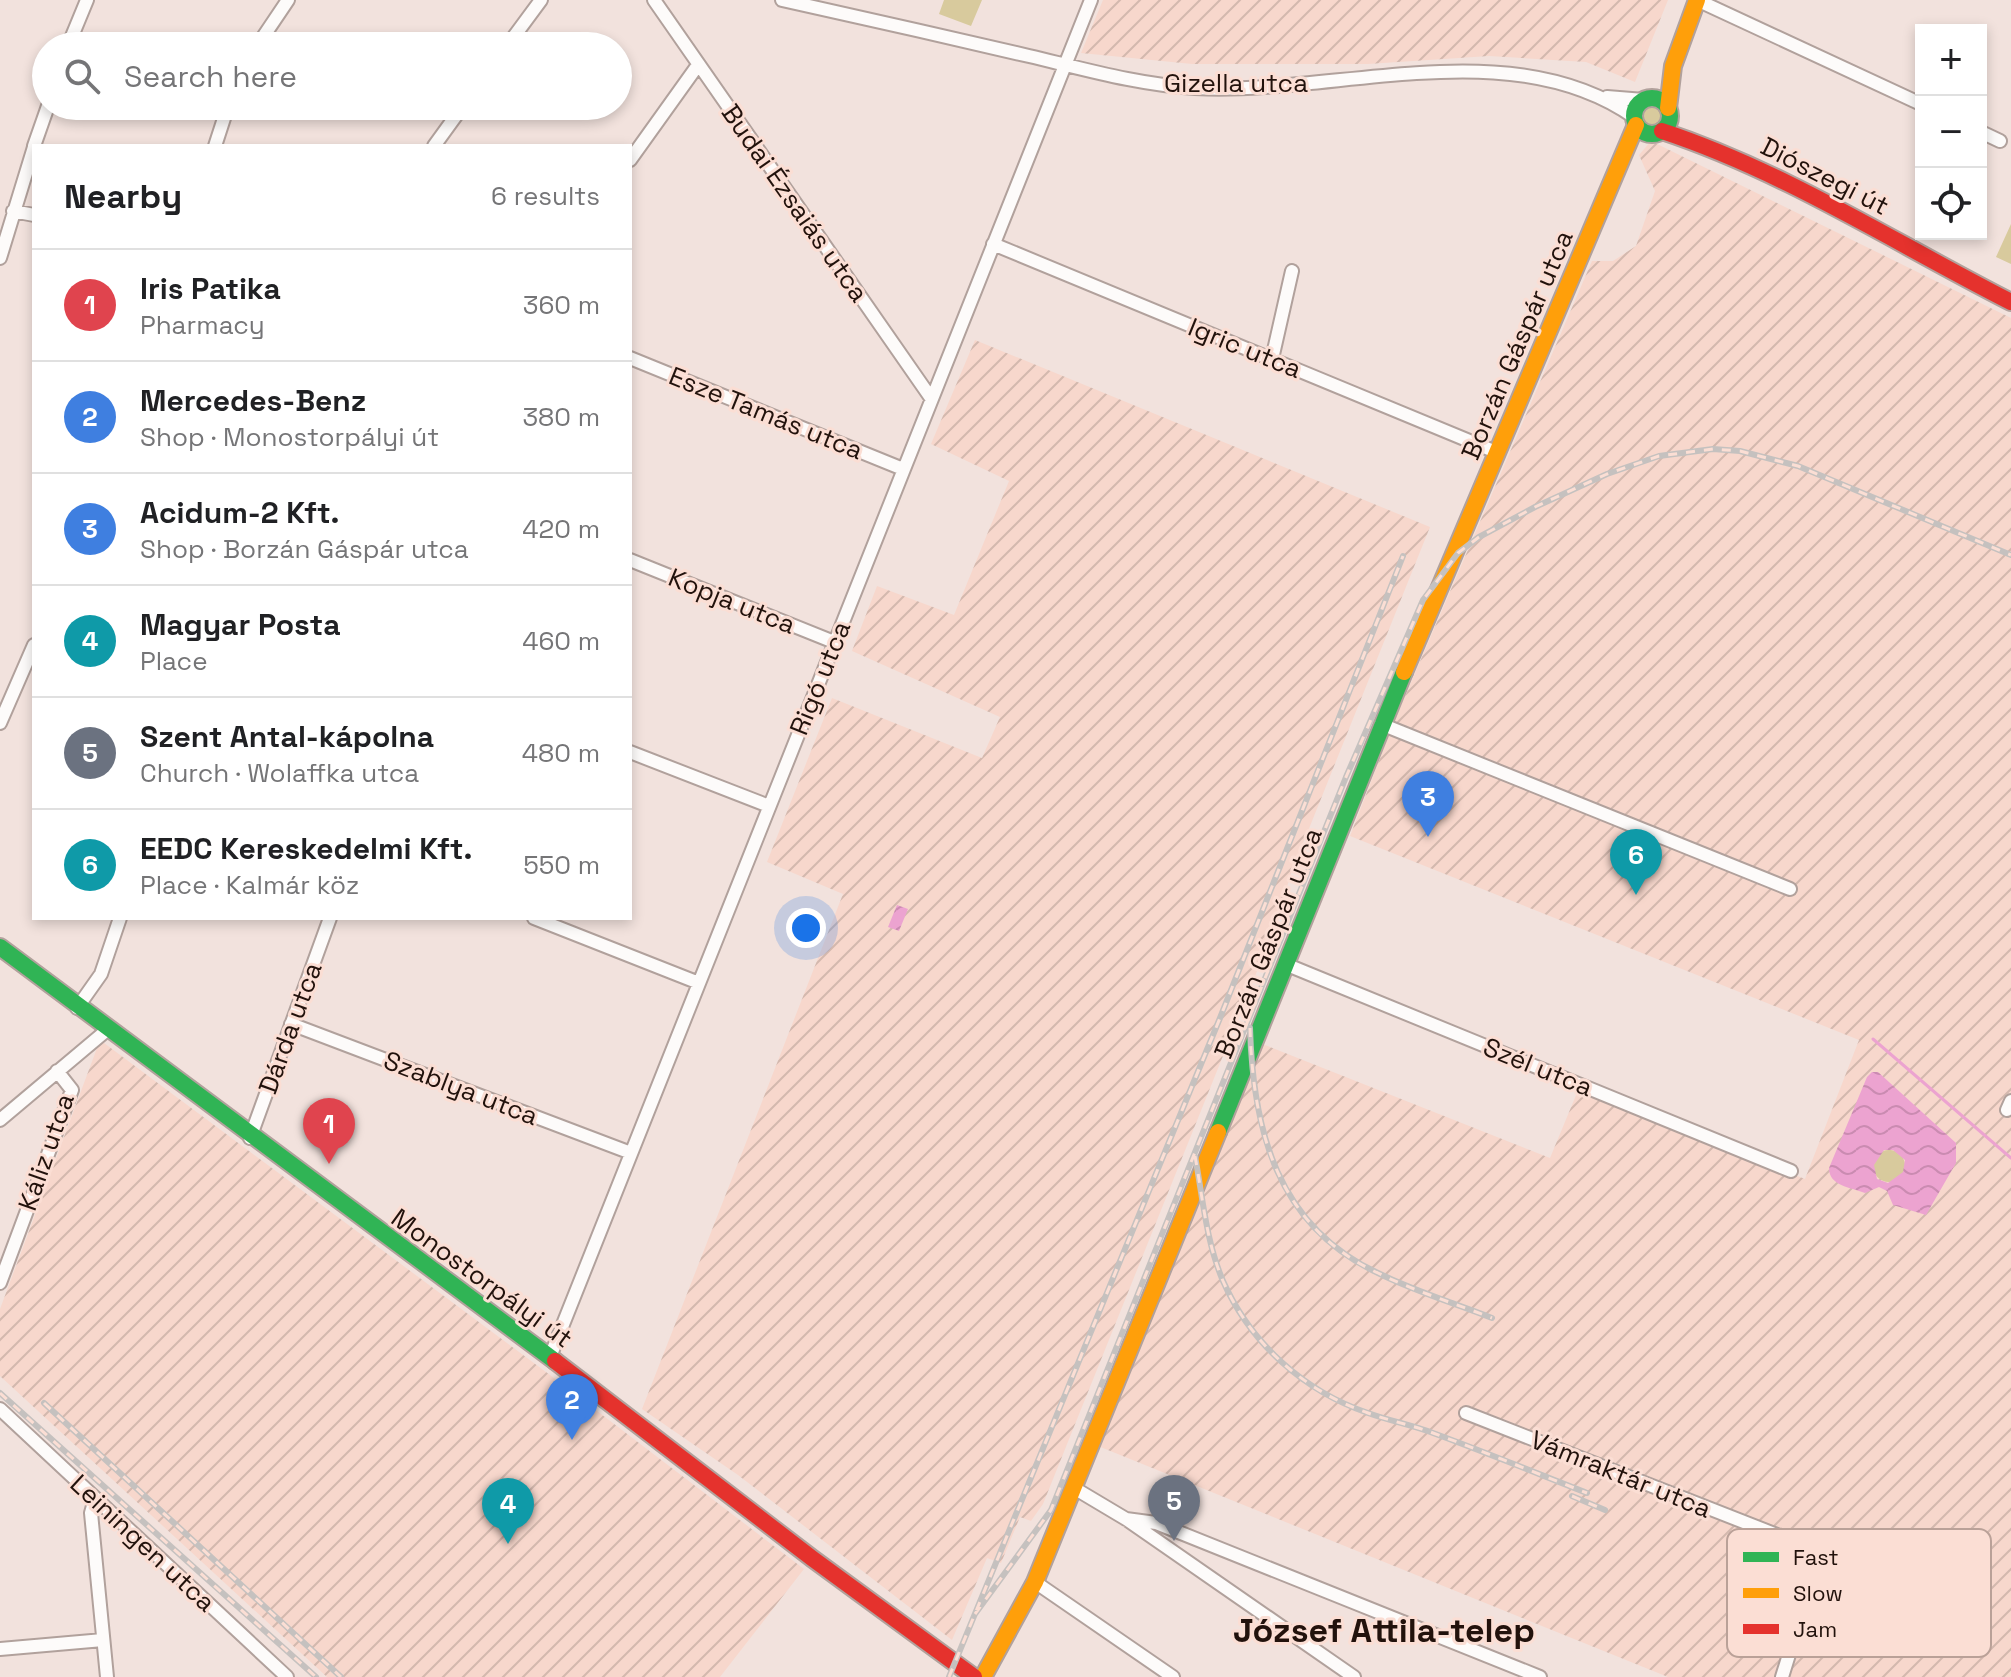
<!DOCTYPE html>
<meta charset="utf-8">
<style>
:root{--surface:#fff;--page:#f6f6f6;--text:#202124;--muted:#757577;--line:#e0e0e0;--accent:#db2777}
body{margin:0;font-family:"Space Grotesk",sans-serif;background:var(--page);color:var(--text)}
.controls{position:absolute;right:24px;top:24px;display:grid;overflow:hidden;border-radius:0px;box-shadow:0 4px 12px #0003}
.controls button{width:72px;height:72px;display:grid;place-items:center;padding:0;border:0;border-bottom:2px solid var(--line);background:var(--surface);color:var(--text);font:40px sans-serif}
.you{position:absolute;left:806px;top:928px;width:28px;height:28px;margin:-20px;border:6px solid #fff;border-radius:50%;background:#1a73e8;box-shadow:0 0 0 12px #1a73e833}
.badge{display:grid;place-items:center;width:52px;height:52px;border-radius:50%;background:var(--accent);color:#fff;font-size:26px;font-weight:700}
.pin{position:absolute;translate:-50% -66px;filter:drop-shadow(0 2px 4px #0008)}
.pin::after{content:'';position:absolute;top:42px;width:28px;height:24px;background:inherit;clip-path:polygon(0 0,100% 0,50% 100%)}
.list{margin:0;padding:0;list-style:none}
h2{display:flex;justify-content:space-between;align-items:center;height:104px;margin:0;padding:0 32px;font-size:34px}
h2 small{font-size:26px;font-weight:400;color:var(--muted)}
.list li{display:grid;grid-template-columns:52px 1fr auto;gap:24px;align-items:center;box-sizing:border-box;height:112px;padding:0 32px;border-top:2px solid var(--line)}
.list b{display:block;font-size:30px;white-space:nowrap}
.list p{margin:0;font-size:26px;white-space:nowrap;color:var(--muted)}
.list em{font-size:26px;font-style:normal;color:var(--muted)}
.icon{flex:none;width:44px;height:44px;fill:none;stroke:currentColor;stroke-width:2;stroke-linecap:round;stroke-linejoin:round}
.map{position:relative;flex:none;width:2011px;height:1677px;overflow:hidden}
.search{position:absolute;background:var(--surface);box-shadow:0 4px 12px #0003;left:32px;top:32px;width:600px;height:88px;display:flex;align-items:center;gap:20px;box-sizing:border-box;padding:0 28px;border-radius:44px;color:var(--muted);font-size:30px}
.panel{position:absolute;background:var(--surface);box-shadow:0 4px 12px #0003;left:32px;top:144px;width:600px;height:776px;border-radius:0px}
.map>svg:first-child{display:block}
</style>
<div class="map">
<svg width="2011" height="1677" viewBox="0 0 2011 1677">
<defs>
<pattern id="industrial-furrows" width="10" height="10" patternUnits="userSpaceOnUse" patternTransform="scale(2)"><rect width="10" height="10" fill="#f7d7cc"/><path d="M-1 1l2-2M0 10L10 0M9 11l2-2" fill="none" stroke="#d3b8ae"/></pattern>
<pattern id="water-waves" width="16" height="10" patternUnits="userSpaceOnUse" patternTransform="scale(2)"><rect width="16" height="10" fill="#eca3d0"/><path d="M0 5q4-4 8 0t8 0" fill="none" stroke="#ca8bb1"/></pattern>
</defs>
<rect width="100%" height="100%" fill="#f2e2dd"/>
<path fill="url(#industrial-furrows)" d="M 1103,0 L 1668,0 L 1635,82 L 1586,62 L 1489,56 L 1368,64 L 1192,64 L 1081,53 Z
M 1651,141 L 2011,318 L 2011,1677 L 1668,1677 L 1098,1446 L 1260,1043 L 1550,1158 L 1579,1088 L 1805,1179 L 1859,1040 L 1350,836 L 1394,722 L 1592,261 L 1613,261 L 1636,246 L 1655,191 L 1639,155 Z
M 975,340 L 1430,527 L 1292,871 L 1272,934 L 1043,1504 L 1031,1521 L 1020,1517 L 1001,1563 L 987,1558 L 952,1640 L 738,1475 L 642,1409 L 843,894 L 767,862 L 832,698 L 982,758 L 1000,717 L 852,651 L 877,586 L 954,615 L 1009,481 L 931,444 Z
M 100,1040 L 550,1375 L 804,1569 L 720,1677 L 327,1677 L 0,1376 L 0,1309 Z"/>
<path fill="#d8ca9d" d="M 944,0 L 982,0 L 971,26 L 939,14 Z
M1640 116a12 12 0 1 1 24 0a12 12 0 1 1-24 0Z
M 2011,224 L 2011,264 L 1996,257 Z
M1873 1166a16 16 0 1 1 32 0a16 16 0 1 1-32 0Z"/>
<path fill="url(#water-waves)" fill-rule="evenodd" d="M 897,905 L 908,909 L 899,931 L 888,927 Z
M 1872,1072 L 1878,1072 L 1956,1143 L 1956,1163 L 1926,1215 L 1893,1205 L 1887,1191 L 1879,1187 L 1865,1193 C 1850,1187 1829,1186 1829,1168 L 1867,1077 ZM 1884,1150 L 1893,1150 L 1905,1160 L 1903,1172 L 1888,1183 L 1877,1179 L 1874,1165 Z"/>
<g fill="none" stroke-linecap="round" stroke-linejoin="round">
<path stroke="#eca3d0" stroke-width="3" d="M 1873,1039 L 2011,1158"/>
<g stroke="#b1a19c" stroke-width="16">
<path id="street" d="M 654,0 L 931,398
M 782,0 C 864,18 947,37 1029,56 C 1084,69 1139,85 1195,88 C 1334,96 1510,30 1634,117
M 1697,0 L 1921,104
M 68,46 L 87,0
M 257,46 L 288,0
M 507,46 L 541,0
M 1607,97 L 1644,100
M 1981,132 L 2000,141
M 34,146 L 48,106
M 215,146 L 228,106
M 434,146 L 463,106
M 630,160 L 698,65
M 13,211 L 34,215
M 993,244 L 1496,452
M 0,258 L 34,147
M 630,358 L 903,469
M 1272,359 L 1292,271
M 630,560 L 834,642
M 0,723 L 34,645
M 1381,724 L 1790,889
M 630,752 L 769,806
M 534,918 L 699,983
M 1285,964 L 1791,1171
M 77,1008 L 101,974 L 120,918
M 291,1024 L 631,1153
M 2007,1110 L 2011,1101
M 0,1120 L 107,1030
M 250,1138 L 330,918
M 0,1283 L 72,1090 L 57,1071
M 550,1357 L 1091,0
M 0,1409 L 287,1677
M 1466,1413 L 1777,1535 L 1821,1543
M 1074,1488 L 1126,1519 L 1354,1677
M 95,1499 L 91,1513 L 107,1677
M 1126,1519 L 1156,1523 L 1540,1677
M 1787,1541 C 1804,1551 1811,1566 1825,1574 L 1841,1571 C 1853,1557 1846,1540 1827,1540 L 1815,1548 L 1814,1563
M 1035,1582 L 1173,1677
M 1807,1622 L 1831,1575
M 0,1649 L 103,1640
M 1782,1677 L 1816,1568"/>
</g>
<g stroke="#b1a19c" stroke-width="20">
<path id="fast" d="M1634 116a18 18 0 1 1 36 0a18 18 0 1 1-36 0Z
M 0,947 L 555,1361
M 1218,1132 L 1404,672"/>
</g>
<g stroke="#b1a19c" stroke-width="20">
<path id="slow" d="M 1668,108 L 1673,66 L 1697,0
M 1404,672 L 1636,125
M 983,1677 L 1035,1582 L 1218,1132"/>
</g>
<g stroke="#b1a19c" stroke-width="20">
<path id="jam" d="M 1662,131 C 1786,172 1895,243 2011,302
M 555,1361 L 813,1559 L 974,1677"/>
</g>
<use href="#street" stroke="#fdfbfa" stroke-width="12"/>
<use href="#fast" stroke="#30b455" stroke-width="16"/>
<use href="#slow" stroke="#ff9f0a" stroke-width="16"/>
<use href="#jam" stroke="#e5322d" stroke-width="16"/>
<g stroke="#c5c1bf" stroke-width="6">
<path id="rail" d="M 1250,1028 C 1253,1130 1277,1226 1378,1273 C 1414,1291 1454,1303 1492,1318
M 1195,1156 C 1203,1199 1206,1241 1223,1281 C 1251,1344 1304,1391 1368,1413 C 1390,1421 1412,1425 1433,1433 C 1485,1452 1536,1473 1587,1493
M 0,1393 L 316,1677
M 44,1403 L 341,1677
M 1572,1496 L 1605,1510
M 975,1614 L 1051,1510 L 1346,777 L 1423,600 L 1458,553 L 1479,537 L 1535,507 L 1607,474 L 1659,456 L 1713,449 L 1740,451 L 1798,466 L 2011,555
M 949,1677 L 1220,1018 L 1403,556"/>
</g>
<use href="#rail" stroke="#fbded4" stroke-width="3" stroke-dasharray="9" stroke-linecap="butt"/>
</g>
<g text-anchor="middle" stroke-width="6" stroke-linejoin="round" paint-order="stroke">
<g font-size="26" fill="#22120c" stroke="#fbded4">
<text x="1236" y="92">Gizella utca</text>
<text transform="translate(1825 176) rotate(27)" y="9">Diószegi út</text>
<text transform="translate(795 203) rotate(55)" y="9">Budai Ézsaiás utca</text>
<text transform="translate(1517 345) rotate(-67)" y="9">Borzán Gáspár utca</text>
<text transform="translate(1245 348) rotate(22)" y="9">Igric utca</text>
<text transform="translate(766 413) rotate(22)" y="9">Esze Tamás utca</text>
<text transform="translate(732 601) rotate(22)" y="9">Kopja utca</text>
<text transform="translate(820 678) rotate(-68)" y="9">Rigó utca</text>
<text transform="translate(1268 943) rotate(-68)" y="9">Borzán Gáspár utca</text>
<text transform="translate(290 1028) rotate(-70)" y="9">Dárda utca</text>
<text transform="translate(1538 1067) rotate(22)" y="9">Szél utca</text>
<text transform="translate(461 1088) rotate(21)" y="9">Szablya utca</text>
<text transform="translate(46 1152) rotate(-71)" y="9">Káliz utca</text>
<text transform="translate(482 1278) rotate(36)" y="9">Monostorpályi út</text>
<text transform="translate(1621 1474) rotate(22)" y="9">Vámraktár utca</text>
<text transform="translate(143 1543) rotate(43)" y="9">Leiningen utca</text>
</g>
<g font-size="34" font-weight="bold" fill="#22120c" stroke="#fbded4">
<text x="1384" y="1642">József Attila-telep</text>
</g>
</g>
<rect x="1727" y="1529" width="264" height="128" rx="12" fill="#fbded4" stroke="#baa198" stroke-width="2"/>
<rect x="1743" y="1552" width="36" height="10" fill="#30b455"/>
<rect x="1743" y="1588" width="36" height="10" fill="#ff9f0a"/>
<rect x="1743" y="1624" width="36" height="10" fill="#e5322d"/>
<g font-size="22" fill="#22120c">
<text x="1793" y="1565">Fast</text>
<text x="1793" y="1601">Slow</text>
<text x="1793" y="1637">Jam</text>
</g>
</svg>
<div class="controls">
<button>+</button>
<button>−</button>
<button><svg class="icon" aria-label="locate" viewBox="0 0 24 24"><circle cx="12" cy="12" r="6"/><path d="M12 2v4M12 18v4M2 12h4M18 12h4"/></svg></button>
</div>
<div class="you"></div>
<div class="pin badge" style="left:329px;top:1164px;background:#e0444e">1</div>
<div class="pin badge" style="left:572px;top:1440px;background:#3f7fe0">2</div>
<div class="pin badge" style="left:1428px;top:837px;background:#3f7fe0">3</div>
<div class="pin badge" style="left:508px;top:1544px;background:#0f9aa8">4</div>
<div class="pin badge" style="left:1174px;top:1541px;background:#6b7280">5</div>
<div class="pin badge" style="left:1636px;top:895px;background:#0f9aa8">6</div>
<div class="search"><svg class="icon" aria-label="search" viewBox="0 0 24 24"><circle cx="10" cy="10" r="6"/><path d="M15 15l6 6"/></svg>Search here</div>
<section class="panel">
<h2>Nearby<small>6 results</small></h2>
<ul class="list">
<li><span class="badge" style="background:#e0444e">1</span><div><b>Iris Patika</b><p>Pharmacy</p></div><em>360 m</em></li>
<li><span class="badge" style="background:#3f7fe0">2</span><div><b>Mercedes-Benz</b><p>Shop · Monostorpályi út</p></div><em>380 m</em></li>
<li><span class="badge" style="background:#3f7fe0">3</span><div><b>Acidum-2 Kft.</b><p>Shop · Borzán Gáspár utca</p></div><em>420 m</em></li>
<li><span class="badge" style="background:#0f9aa8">4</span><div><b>Magyar Posta</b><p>Place</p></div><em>460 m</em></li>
<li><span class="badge" style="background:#6b7280">5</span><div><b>Szent Antal-kápolna</b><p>Church · Wolaffka utca</p></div><em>480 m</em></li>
<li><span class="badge" style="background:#0f9aa8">6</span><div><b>EEDC Kereskedelmi Kft.</b><p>Place · Kalmár köz</p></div><em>550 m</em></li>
</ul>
</section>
</div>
